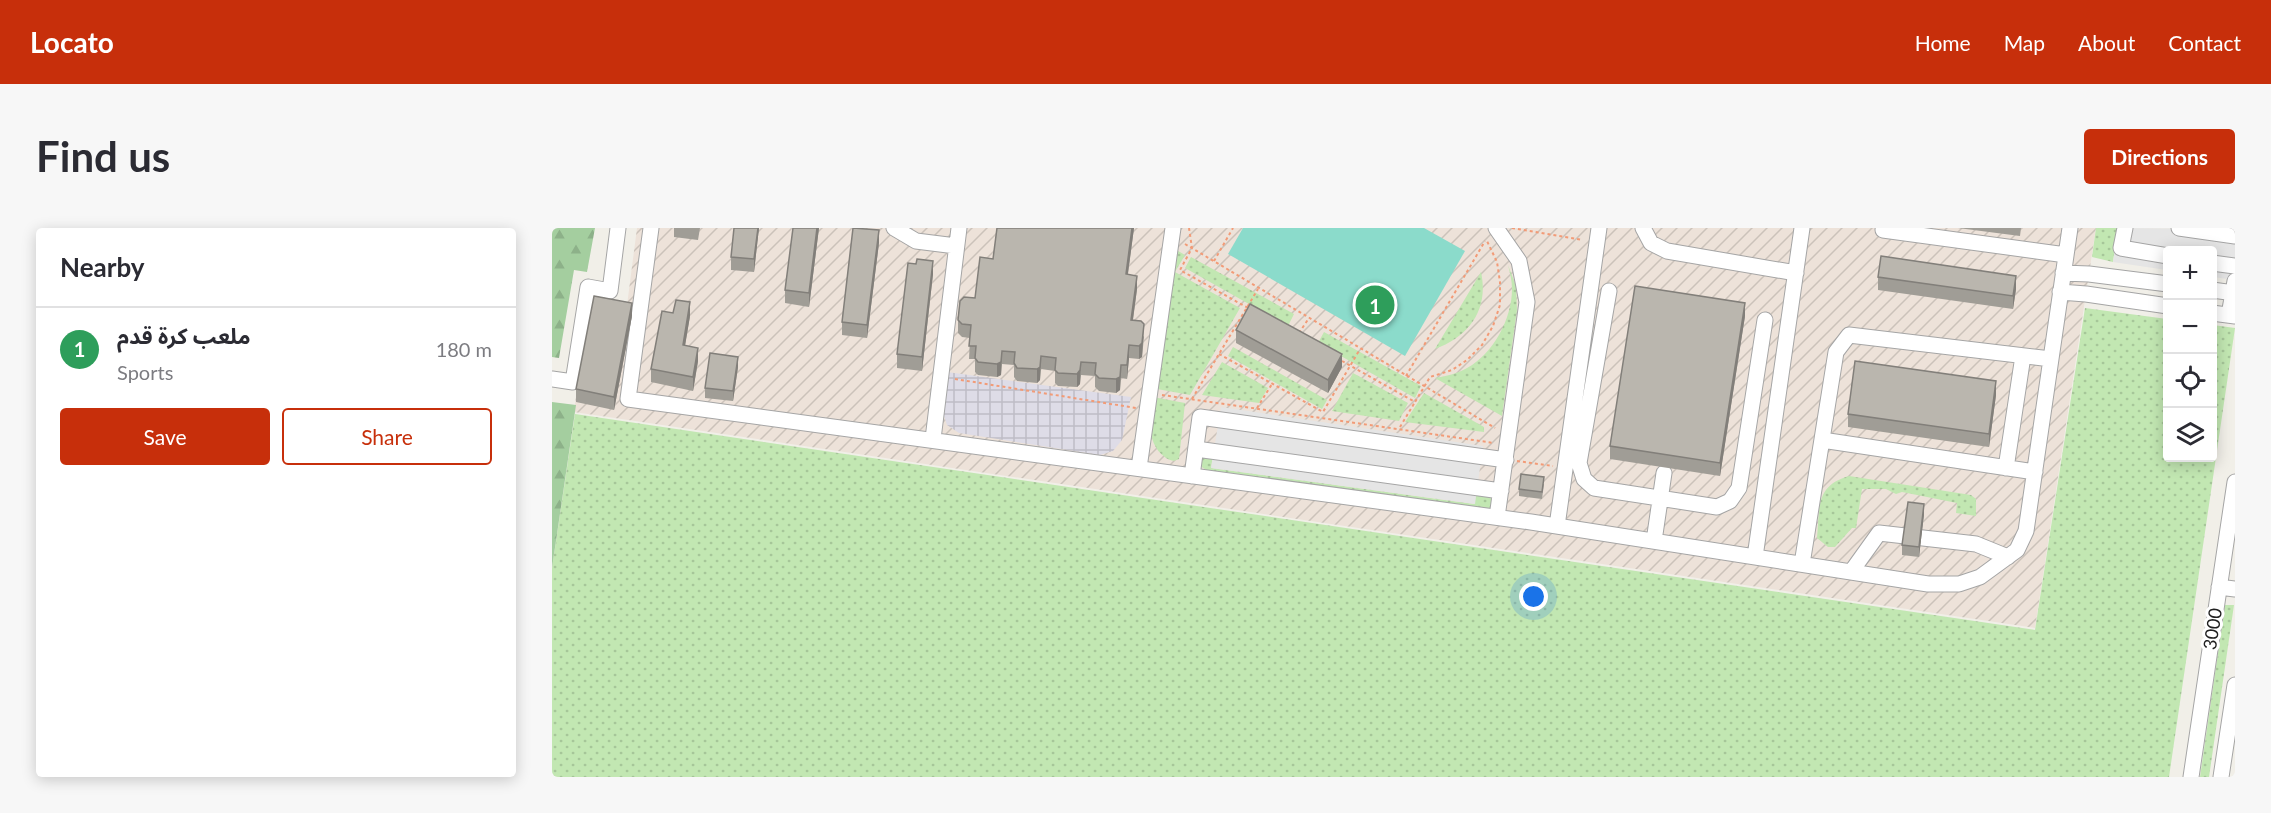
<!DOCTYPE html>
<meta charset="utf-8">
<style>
:root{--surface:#fff;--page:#f7f7f7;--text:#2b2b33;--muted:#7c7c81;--line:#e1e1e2;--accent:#c72f0b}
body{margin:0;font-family:Lato,"Noto Sans Arabic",sans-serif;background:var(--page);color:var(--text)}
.controls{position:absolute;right:18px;top:18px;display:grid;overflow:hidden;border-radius:6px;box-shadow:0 3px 15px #0003}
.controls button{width:54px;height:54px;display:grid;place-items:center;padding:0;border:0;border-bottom:2px solid var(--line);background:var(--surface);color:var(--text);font:30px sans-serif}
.you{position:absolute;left:982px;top:369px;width:21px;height:21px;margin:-15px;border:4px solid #fff;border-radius:50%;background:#1a73e8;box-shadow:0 0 0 9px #1a73e833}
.badge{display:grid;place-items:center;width:39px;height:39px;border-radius:50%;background:var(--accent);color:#fff;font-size:20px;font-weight:700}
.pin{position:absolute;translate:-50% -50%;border:3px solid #fff;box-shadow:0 2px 6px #0006}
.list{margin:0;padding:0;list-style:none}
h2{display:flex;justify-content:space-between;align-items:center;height:78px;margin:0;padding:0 24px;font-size:26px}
h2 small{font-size:20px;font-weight:400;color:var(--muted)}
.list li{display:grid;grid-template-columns:39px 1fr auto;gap:18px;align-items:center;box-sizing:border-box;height:84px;padding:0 24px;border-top:2px solid var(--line)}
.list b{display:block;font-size:22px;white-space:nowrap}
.list p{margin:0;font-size:20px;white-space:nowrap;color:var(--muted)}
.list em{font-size:20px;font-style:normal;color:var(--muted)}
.actions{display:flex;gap:12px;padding:18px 24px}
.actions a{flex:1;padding:14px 0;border:2px solid var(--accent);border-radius:6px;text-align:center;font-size:21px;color:var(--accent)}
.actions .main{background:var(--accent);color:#fff}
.icon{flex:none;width:33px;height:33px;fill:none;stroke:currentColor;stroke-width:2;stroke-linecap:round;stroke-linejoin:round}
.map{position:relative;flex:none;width:1683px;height:549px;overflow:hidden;border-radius:6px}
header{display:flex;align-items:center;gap:36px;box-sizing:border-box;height:84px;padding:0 30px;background:var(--accent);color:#fff}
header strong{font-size:28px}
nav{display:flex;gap:33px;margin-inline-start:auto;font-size:21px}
.intro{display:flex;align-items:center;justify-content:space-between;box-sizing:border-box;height:144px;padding:0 36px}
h1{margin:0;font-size:42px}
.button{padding:15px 27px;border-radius:6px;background:var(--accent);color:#fff;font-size:21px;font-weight:700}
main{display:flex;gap:36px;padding:0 36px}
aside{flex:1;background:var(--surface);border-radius:6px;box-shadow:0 3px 15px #0003}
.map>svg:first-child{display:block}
</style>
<header>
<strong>Locato</strong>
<nav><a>Home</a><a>Map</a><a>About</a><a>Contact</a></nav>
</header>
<div class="intro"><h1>Find us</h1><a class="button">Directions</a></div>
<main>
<aside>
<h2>Nearby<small></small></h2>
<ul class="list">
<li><span class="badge" style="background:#2e9e5b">1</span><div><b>ملعب كرة قدم</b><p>Sports</p></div><em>180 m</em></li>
</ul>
<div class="actions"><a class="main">Save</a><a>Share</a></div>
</aside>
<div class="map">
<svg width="1683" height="549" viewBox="0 0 1683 549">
<defs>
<pattern id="military-furrows" width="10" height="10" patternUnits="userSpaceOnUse" patternTransform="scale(1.5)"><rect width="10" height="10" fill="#ede2d9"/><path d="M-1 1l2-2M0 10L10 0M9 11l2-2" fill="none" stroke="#cbc2ba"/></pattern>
<pattern id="grass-dots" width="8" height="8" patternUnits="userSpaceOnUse" patternTransform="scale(1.5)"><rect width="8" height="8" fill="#c2e7b2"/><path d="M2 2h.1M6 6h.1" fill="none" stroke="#a6c699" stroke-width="1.8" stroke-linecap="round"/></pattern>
<pattern id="forest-firs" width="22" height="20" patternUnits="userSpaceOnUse" patternTransform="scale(1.5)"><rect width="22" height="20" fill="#a4ce9f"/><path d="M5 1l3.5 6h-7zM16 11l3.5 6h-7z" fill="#8db189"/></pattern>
<pattern id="plaza-grid" width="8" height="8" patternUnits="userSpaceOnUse" patternTransform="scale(1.5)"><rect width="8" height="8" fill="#dedce7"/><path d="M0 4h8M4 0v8" fill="none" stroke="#bebcc6"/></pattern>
</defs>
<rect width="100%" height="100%" fill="#f1efe8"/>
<path fill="url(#military-furrows)" d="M 85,0 L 1544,0 L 1483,400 L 22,184 L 24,168 L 74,85 Z"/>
<path fill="url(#grass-dots)" d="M 1544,0 L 1566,0 L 1561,34 L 1540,29 Z
M 621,20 L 633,27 L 623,44 L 688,80 L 638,167 L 605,161 Z
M 639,29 L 742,86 L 736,98 L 633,40 Z
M 956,37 L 964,58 L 965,82 L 950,188 L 883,150 C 894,148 905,146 915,140 C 941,126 960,91 960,61 C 960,53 958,45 956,37 Z
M 929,44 C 937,81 918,108 883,121 Z
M 1533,80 L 1615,91 L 1616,230 L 1660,230 L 1661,97 L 1683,100 L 1617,549 L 0,549 L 0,340 L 23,186 L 1483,402 Z
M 772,104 L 869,158 L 863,170 L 766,115 Z
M 681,119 L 775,172 L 770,181 L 676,128 Z
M 670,134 L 716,160 L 707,175 L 650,167 Z
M 801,145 L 856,175 L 847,193 L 780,183 Z
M 872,165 L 932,199 L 932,204 L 853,194 Z
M 601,169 L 633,175 L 627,231 C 621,234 620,233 614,230 C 593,215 599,192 601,169 Z
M 649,228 L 661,228 L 659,240 L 922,276 L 924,265 L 941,271 L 940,279 L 936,281 L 656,243 L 648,238 Z
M 1297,248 L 1419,267 L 1424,271 L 1424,288 L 1404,285 L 1405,275 L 1350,264 L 1344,266 L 1334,261 L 1310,261 L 1304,300 L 1300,300 L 1283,319 L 1276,319 L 1265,310 C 1268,279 1263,258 1297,248 Z
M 1673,377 L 1682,377 L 1657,549 L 1648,549 Z"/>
<path fill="url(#forest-firs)" d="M 0,0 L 43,0 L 35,44 L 22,42 L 7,130 L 0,129 Z
M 0,174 L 24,177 L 0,340 Z"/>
<path fill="#8bdbcb" d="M 691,0 L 872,0 L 913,23 L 853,128 L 676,26 Z"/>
<path fill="#e5e5e5" d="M 1566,0 L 1683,1 L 1683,52 L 1661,49 L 1660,22 L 1616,22 L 1615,42 L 1561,34 Z
M 669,179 L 931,218 L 923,276 L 659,240 Z"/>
<path fill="url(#plaza-grid)" d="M 395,144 L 579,169 L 570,212 L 561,223 L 548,227 L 407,205 L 395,197 L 390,182 Z"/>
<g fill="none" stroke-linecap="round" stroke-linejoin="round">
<g stroke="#a5a5a5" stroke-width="17">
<path id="minor" d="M 99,0 L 76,171 L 979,294 L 1376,356 L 1407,356 L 1428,349 L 1465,322 L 1474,303 L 1518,0
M 342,0 L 364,13 L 404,18
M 944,0 L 967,33 L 975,74 L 945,289
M 1091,0 L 1099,15 L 1115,23 L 1244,45
M 1573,0 L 1569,20 L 1616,28
M 1627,0 L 1683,8
M 1331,2 L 1514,27
M 1660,35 L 1683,38
M 1511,45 L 1537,46 L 1616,56
M 1660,62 L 1683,65
M 1057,63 L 1027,235 L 1032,251 L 1042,260 L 1165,279 L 1178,273 L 1187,260 L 1213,92
M 1508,64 L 1534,66 L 1616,78
M 1660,85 L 1683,88
M 1677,87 L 1683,53
M 0,151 L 21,154 L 36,59 L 58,63 L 66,0
M 381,211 L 407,0
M 1270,212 L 1483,244
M 644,221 L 949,263
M 587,240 L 621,0
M 1454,240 L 1471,128
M 640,248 L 648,189 L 954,232
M 1005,298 L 1047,0
M 1102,313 L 1112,245
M 1203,329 L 1250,0
M 1250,336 L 1284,124 L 1297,107 L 1499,131
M 1299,344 L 1327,305 L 1424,316 L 1456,329
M 1667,359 L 1683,361
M 1639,549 L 1683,254
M 1669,549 L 1683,457"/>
</g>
<path stroke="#f29b77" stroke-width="2" stroke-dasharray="3 3" stroke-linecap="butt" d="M 637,0 L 640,20 L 628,42 L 696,80
M 960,0 L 1031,12
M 633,16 L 943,200
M 662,33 L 681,0
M 747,105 L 757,90
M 667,126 L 771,184 L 808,121
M 790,133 L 863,174 L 878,149 L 900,142 L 915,132 L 930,117 L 941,98 L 948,77 L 948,54 L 945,34 L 934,11
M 854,148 L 933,13
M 403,151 L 584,180
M 610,167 L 942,215
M 640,171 L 706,61
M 705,180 L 720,156
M 848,199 L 863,174
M 965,233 L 1001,238"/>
<use href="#minor" stroke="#fff" stroke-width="15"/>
</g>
<path fill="#a09d96" d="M 122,0 L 148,0 L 146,12 L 122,9 Z
M 207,0 L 202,44 L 179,42 L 179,29 Z
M 241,0 L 267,0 L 257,79 L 233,75 L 233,62 Z
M 445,0 L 582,0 L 576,46 L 585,61 L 581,92 L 592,109 L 590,129 L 587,131 L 577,130 L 575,151 L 569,150 L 568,162 L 564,165 L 547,163 L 543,159 L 543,148 L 529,147 L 528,156 L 525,159 L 506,158 L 503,155 L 503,143 L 489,141 L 488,152 L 485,155 L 465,153 L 462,149 L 462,137 L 450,136 L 449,147 L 445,149 L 426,147 L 423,144 L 423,131 L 417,131 L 418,110 L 410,109 L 406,105 L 406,92 L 423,70 L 441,31 Z
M 1406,0 L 1469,0 L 1468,8 Z
M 327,15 L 315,110 L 290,107 L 290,94 Z
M 364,36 L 381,46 L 370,143 L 345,140 L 345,126 Z
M 1326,49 L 1464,61 L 1461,81 L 1326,62 Z
M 80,88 L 62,182 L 24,174 L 24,161 Z
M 138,88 L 133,117 L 146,133 L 141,163 L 99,154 L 99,141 Z
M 1193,88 L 1168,248 L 1058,231 L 1058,218 Z
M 684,102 L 790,139 L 776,165 L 684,115 Z
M 186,139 L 181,173 L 153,170 L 153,160 Z
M 1444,167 L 1437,219 L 1296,199 L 1296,186 Z
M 992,256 L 990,271 L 967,268 L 967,261 Z
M 1372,286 L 1367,329 L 1350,327 L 1350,317 Z"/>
<path fill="#827f7a" d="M 206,0 L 207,0 L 202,44 L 202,31 Z
M 265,0 L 267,0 L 257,79 L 257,65 Z
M 580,0 L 582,0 L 574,59 L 574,46 Z
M 327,2 L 327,15 L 315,110 L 315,97 Z
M 381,33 L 381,46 L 370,143 L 370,129 Z
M 585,48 L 585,61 L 579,105 L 579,92 Z
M 1464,48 L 1464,61 L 1461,81 L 1461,68 Z
M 138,74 L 138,88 L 131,130 L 131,117 Z
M 80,75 L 80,88 L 62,182 L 62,169 Z
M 1193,75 L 1193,88 L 1168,248 L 1168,235 Z
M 592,96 L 590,129 L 587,131 L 587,118 Z
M 577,117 L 577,130 L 575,151 L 575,137 Z
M 146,120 L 146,133 L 141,163 L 141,149 Z
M 450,123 L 449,147 L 445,149 L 445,136 Z
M 790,126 L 790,139 L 776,165 L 776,152 Z
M 489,128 L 488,152 L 485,155 L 485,141 Z
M 186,129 L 186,139 L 181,173 L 181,163 Z
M 529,134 L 528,156 L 525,159 L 525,146 Z
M 569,137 L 568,162 L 564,165 L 564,151 Z
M 1444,153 L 1444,167 L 1437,219 L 1437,206 Z
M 1372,276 L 1372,286 L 1367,329 L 1367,319 Z"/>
<path fill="#bab6ae" stroke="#827f7a" stroke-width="1.5" d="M 182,0 L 206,0 L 202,31 L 179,29 Z
M 241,0 L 265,0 L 257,65 L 233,62 Z
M 301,0 L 327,2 L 315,97 L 290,94 Z
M 445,0 L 580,0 L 574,46 L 585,48 L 579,92 L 589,93 L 592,96 L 590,115 L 587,118 L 577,117 L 575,137 L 569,137 L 568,149 L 564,151 L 547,150 L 543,146 L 544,135 L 529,134 L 528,142 L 525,146 L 506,145 L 503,142 L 504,130 L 489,128 L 488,139 L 485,141 L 465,140 L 462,135 L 463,124 L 450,123 L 449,134 L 445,136 L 426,134 L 423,130 L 424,118 L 417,118 L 419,97 L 410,96 L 406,92 L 408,73 L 412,69 L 423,70 L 428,29 L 441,31 Z
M 1329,28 L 1464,48 L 1461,68 L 1326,49 Z
M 365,31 L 381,33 L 370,129 L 345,126 L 356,35 L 364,36 Z
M 1083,58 L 1193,75 L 1168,235 L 1058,218 Z
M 42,68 L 80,75 L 62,169 L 24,161 Z
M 124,72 L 138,74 L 131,117 L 146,120 L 141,149 L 99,141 L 110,83 L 121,85 Z
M 698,76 L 790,126 L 776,152 L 684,102 Z
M 158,125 L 186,129 L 181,163 L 153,160 Z
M 1303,133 L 1444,153 L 1437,206 L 1296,186 Z
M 969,246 L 992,249 L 990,264 L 967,261 Z
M 1356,274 L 1372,276 L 1367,319 L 1350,317 Z"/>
<g text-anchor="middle" stroke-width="6" stroke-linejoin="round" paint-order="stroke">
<g font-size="18" fill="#212121" stroke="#fff">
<text transform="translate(1661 401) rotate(-81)" y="6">3000</text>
</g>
</g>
</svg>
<div class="controls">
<button>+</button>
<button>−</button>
<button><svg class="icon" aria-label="locate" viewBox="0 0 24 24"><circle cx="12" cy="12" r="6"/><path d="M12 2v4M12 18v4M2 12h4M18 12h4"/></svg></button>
<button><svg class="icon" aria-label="layers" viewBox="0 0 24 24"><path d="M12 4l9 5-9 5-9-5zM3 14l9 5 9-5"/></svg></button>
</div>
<div class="you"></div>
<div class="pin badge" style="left:823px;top:77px;background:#2e9e5b">1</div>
</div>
</main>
